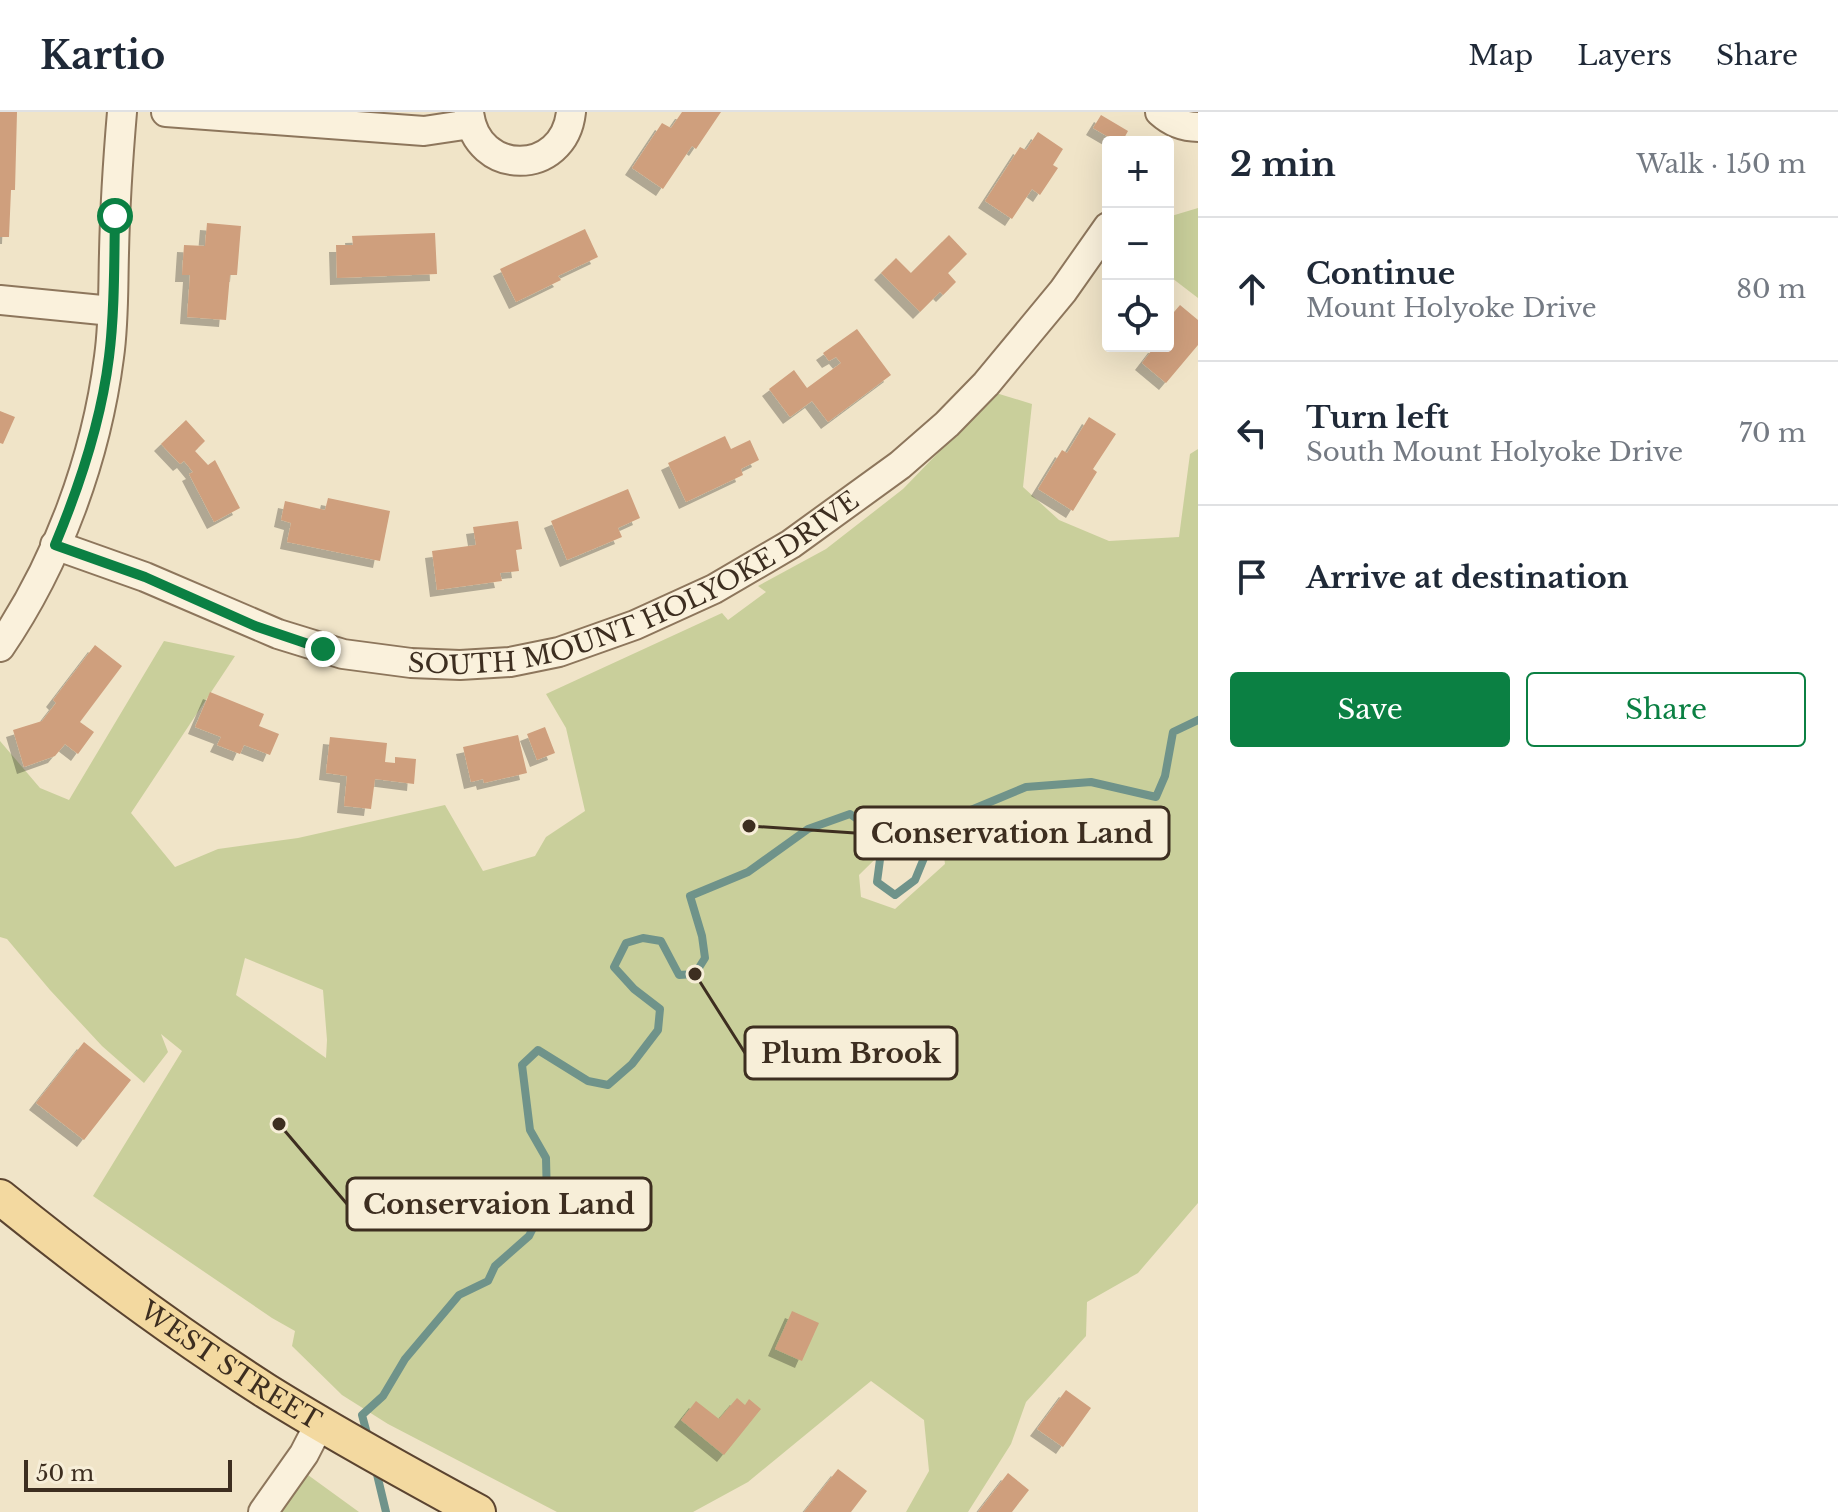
<!DOCTYPE html>
<meta charset="utf-8">
<style>
:root{--surface:#fff;--page:#f6f6f7;--text:#1f2937;--muted:#747a83;--line:#e0e1e3;--accent:#0b8043}
body{margin:0;font-family:"Libre Baskerville",serif;background:var(--page);color:var(--text)}
.controls{position:absolute;right:24px;top:24px;display:grid;overflow:hidden;border-radius:8px;box-shadow:0 8px 32px #0002}
.controls button{width:72px;height:72px;display:grid;place-items:center;padding:0;border:0;border-bottom:2px solid var(--line);background:var(--surface);color:var(--text);font:40px sans-serif}
.scale{position:absolute;left:24px;bottom:20px;width:208px;box-sizing:border-box;padding-left:8px;border:4px solid #3d2e20;border-top:0;font-size:22px;line-height:28px;white-space:nowrap;color:#3d2e20;-webkit-text-stroke:6px #f7eed8;paint-order:stroke}
.stop{position:absolute;width:24px;height:24px;margin:-18px;border:6px solid #0b8043;border-radius:50%;background:#fff}
.stop.end{background:#0b8043;border-color:#fff;box-shadow:0 2px 8px #0008}
.list{margin:0;padding:0;list-style:none}
h2{display:flex;justify-content:space-between;align-items:center;height:104px;margin:0;padding:0 32px;font-size:34px}
h2 small{font-size:26px;font-weight:400;color:var(--muted)}
.list li{display:grid;grid-template-columns:52px 1fr auto;gap:24px;align-items:center;box-sizing:border-box;height:144px;padding:0 32px;border-top:2px solid var(--line)}
.list b{display:block;font-size:30px;white-space:nowrap}
.list p{margin:0;font-size:26px;white-space:nowrap;color:var(--muted)}
.list em{font-size:26px;font-style:normal;color:var(--muted)}
.actions{display:flex;gap:16px;padding:24px 32px}
.actions a{flex:1;padding:18px 0;border:2px solid var(--accent);border-radius:8px;text-align:center;font-size:28px;color:var(--accent)}
.actions .main{background:var(--accent);color:#fff}
.icon{flex:none;width:44px;height:44px;fill:none;stroke:currentColor;stroke-width:2;stroke-linecap:round;stroke-linejoin:round}
.map{position:relative;flex:none;width:1198px;height:1400px;overflow:hidden}
header{display:flex;align-items:center;gap:48px;box-sizing:border-box;height:112px;padding:0 40px;background:var(--surface);border-bottom:2px solid var(--line)}
header strong{font-size:38px}
nav{display:flex;gap:44px;margin-inline-start:auto;font-size:28px}
main{display:flex}
aside{flex:1;background:var(--surface)}
.map>svg:first-child{display:block}
</style>
<header>
<strong>Kartio</strong>
<nav><a>Map</a><a>Layers</a><a>Share</a></nav>
</header>
<main>
<div class="map">
<svg width="1198" height="1400" viewBox="0 0 1198 1400">
<defs>
<filter id="shadow"><feDropShadow dx="-7" dy="7" stdDeviation="0" flood-color="#0004"/></filter>
</defs>
<rect width="100%" height="100%" fill="#f0e4c8"/>
<path fill="#c9cf9b" fill-rule="evenodd" d="M 1198,96 L 1198,186 L 1168,163 L 1168,105 Z
M 996,281 L 1032,292 L 1023,375 L 1059,408 L 1109,429 L 1179,425 L 1190,342 L 1198,337 L 1198,1091 L 1138,1161 L 1087,1190 L 1086,1224 L 1026,1290 L 1011,1332 L 968,1400 L 906,1400 L 929,1359 L 924,1308 L 871,1269 L 748,1370 L 693,1400 L 557,1400 L 388,1312 L 342,1283 L 292,1234 L 295,1219 L 272,1206 L 93,1084 L 182,939 L 161,922 L 168,940 L 144,971 L 102,934 L 50,878 L 7,827 L 0,825 L 0,629 L 40,676 L 69,688 L 164,529 L 235,544 L 131,701 L 175,755 L 218,737 L 298,726 L 445,693 L 483,759 L 535,744 L 546,725 L 585,699 L 566,616 L 546,582 L 722,501 L 728,508 L 766,480 L 758,474 L 826,437 L 903,377 ZM 927,696 L 939,703 L 945,752 L 895,797 L 861,785 L 859,763 ZM 245,846 L 323,878 L 327,928 L 326,946 L 236,883 Z
M 308,1363 L 359,1400 L 279,1400 Z"/>
<g fill="none" stroke-linecap="round" stroke-linejoin="round">
<path stroke="#6f938a" stroke-width="8" d="M 369,1329 L 362,1303 L 383,1284 L 405,1247 L 459,1183 L 488,1169 L 495,1154 L 529,1124 L 547,1088 L 546,1046 L 530,1018 L 522,953 L 538,938 L 588,969 L 608,973 L 632,952 L 658,918 L 660,897 L 634,877 L 614,855 L 626,831 L 643,826 L 661,829 L 679,863 L 695,862 L 705,846 L 702,824 L 690,784 L 748,760 L 808,717 L 850,702 L 883,725 L 877,770 L 895,783 L 915,768 L 924,746 L 966,700 L 1026,675 L 1091,670 L 1156,685 L 1165,664 L 1173,620 L 1198,608
M 375,1354 L 386,1400"/>
</g>
<path fill="#cf9f7d" filter="url(#shadow)" d="M 0,0 L 17,0 L 15,78 L 11,78 L 9,125 L 0,125 Z
M 682,0 L 721,0 L 696,37 L 692,34 L 663,77 L 632,56 L 662,11 L 671,16 Z
M 1101,3 L 1128,19 L 1122,30 L 1117,30 L 1093,16 Z
M 1038,20 L 1063,37 L 1053,53 L 1058,56 L 1040,83 L 1032,77 L 1012,107 L 985,89 L 1020,35 L 1026,38 Z
M 207,111 L 241,114 L 237,163 L 230,163 L 226,208 L 187,205 L 190,163 L 182,163 L 184,133 L 205,134 Z
M 585,117 L 598,145 L 558,164 L 561,168 L 516,190 L 500,157 Z
M 435,121 L 437,162 L 337,166 L 336,133 L 353,133 L 352,124 Z
M 949,123 L 967,142 L 948,161 L 956,170 L 943,183 L 940,180 L 920,200 L 881,161 L 896,146 L 911,161 Z
M 1180,193 L 1198,208 L 1198,233 L 1166,271 L 1142,251 L 1155,234 L 1168,234 L 1168,207 Z
M 857,217 L 891,263 L 828,310 L 812,289 L 790,305 L 769,277 L 794,258 L 807,276 L 841,251 L 836,245 L 829,249 L 823,241 Z
M 0,299 L 15,305 L 3,332 L 0,331 Z
M 1089,305 L 1116,322 L 1093,357 L 1097,360 L 1073,399 L 1038,377 L 1062,338 L 1067,341 Z
M 186,308 L 205,329 L 195,339 L 208,353 L 215,348 L 240,396 L 214,410 L 189,362 L 193,360 L 184,349 L 180,352 L 161,332 Z
M 725,324 L 731,337 L 750,328 L 759,348 L 741,357 L 743,363 L 686,390 L 668,351 Z
M 628,377 L 640,406 L 618,416 L 622,425 L 567,448 L 551,409 Z
M 328,386 L 390,399 L 380,449 L 287,430 L 291,411 L 281,408 L 285,389 L 325,398 Z
M 518,409 L 522,437 L 516,438 L 519,459 L 500,461 L 502,469 L 437,478 L 432,439 L 476,433 L 473,415 Z
M 95,533 L 122,554 L 80,610 L 94,620 L 78,642 L 65,632 L 55,644 L 24,655 L 13,618 L 42,609 L 56,591 L 53,588 Z
M 210,580 L 264,602 L 259,614 L 279,622 L 270,643 L 244,633 L 240,642 L 217,633 L 221,625 L 195,615 Z
M 545,615 L 555,641 L 537,648 L 527,622 Z
M 518,623 L 527,661 L 484,671 L 483,667 L 471,670 L 463,635 Z
M 330,625 L 387,631 L 385,650 L 395,651 L 395,645 L 416,647 L 414,672 L 375,667 L 371,697 L 344,694 L 347,664 L 326,661 Z
M 84,930 L 131,968 L 84,1028 L 36,991 Z
M 792,1199 L 819,1211 L 802,1249 L 775,1237 Z
M 1066,1278 L 1091,1296 L 1063,1335 L 1037,1317 Z
M 737,1286 L 745,1293 L 749,1287 L 761,1297 L 724,1343 L 681,1308 L 696,1289 L 719,1307 Z
M 838,1357 L 867,1379 L 851,1400 L 804,1400 Z
M 1008,1361 L 1029,1378 L 1012,1400 L 978,1400 Z"/>
<g fill="none" stroke-linecap="round" stroke-linejoin="round">
<g stroke="#8d765c" stroke-width="32">
<g id="minor">
<path d="M 166,0 L 424,19 L 471,12"/>
<path d="M 469,0 C 476,65 564,65 571,0"/>
<path d="M 1160,0 C 1171,10 1183,15 1198,15"/>
<path d="M 0,188 L 112,199"/>
<path id="s1" d="M 55,433 L 145,465 L 278,522 L 343,542 L 411,551 L 460,553 L 510,550 L 559,540 L 635,513 L 714,477 L 791,432 L 900,353 L 947,312 L 986,272 L 1063,179 L 1108,115"/>
<path d="M 0,535 C 58,450 96,346 109,245 C 114,210 113,175 114,141 C 115,94 118,47 122,0"/>
<path d="M 263,1400 L 304,1342 L 320,1311"/>
</g>
</g>
<g stroke="#5b4430" stroke-width="38">
<g id="major">
<path id="s2" d="M 0,1085 C 85,1154 174,1220 266,1279 C 335,1322 406,1361 478,1400"/>
</g>
</g>
<use href="#minor" stroke="#faf1dc" stroke-width="28"/>
<use href="#major" stroke="#f3d9a0" stroke-width="34"/>
</g>
<g fill="none" stroke-linecap="round" stroke-linejoin="round">
<path stroke="#0b8043" stroke-width="10" d="M 115,104 C 114,150 115,198 109,245 C 101,310 80,373 55,433 L 145,465 L 255,514 L 323,537"/>
</g>
<g text-anchor="middle" stroke-width="7" stroke-linejoin="round" paint-order="stroke">
<g font-size="26" fill="#3d2e20" stroke="#f7eed8">
<text dy="9" stroke="none"><textPath href="#s1" startOffset="618">SOUTH MOUNT HOLYOKE DRIVE</textPath></text>
<text dy="9" stroke="none"><textPath href="#s2" startOffset="286">WEST STREET</textPath></text>
</g>
</g>
<path fill="none" stroke="#3d2e20" stroke-width="3" d="M749 714L855 721M695 862L745 941M279 1012L347 1092"/>
<g fill="#3d2e20" stroke="#f7eed8" stroke-width="3">
<circle cx="749" cy="714" r="8"/>
<circle cx="695" cy="862" r="8"/>
<circle cx="279" cy="1012" r="8"/>
</g>
<g fill="#f7eed8" stroke="#3d2e20" stroke-width="3">
<rect x="855" y="695" width="314" height="52" rx="8"/>
<rect x="745" y="915" width="212" height="52" rx="8"/>
<rect x="347" y="1066" width="304" height="52" rx="8"/>
</g>
<g font-size="28" text-anchor="middle" font-weight="bold" fill="#3d2e20">
<text x="1012" y="731">Conservation Land</text>
<text x="851" y="951">Plum Brook</text>
<text x="499" y="1102">Conservaion Land</text>
</g>
</svg>
<div class="controls">
<button>+</button>
<button>−</button>
<button><svg class="icon" aria-label="locate" viewBox="0 0 24 24"><circle cx="12" cy="12" r="6"/><path d="M12 2v4M12 18v4M2 12h4M18 12h4"/></svg></button>
</div>
<div class="scale">50 m</div>
<div class="stop" style="left:115px;top:104px"></div>
<div class="stop end" style="left:323px;top:537px"></div>
</div>
<aside>
<h2>2 min<small>Walk · 150 m</small></h2>
<ul class="list">
<li><svg class="icon" aria-label="ahead" viewBox="0 0 24 24"><path d="M12 20V5M6 11l6-6 6 6"/></svg><div><b>Continue</b><p>Mount Holyoke Drive</p></div><em>80 m</em></li>
<li><svg class="icon" aria-label="left" viewBox="0 0 24 24"><path d="M17 20v-9H6M10 6l-5 5 5 5"/></svg><div><b>Turn left</b><p>South Mount Holyoke Drive</p></div><em>70 m</em></li>
<li><svg class="icon" aria-label="arrive" viewBox="0 0 24 24"><path d="M6 21V4h12l-3 4 3 4H6"/></svg><div><b>Arrive at destination</b></div></li>
</ul>
<div class="actions"><a class="main">Save</a><a>Share</a></div>
</aside>
</main>
